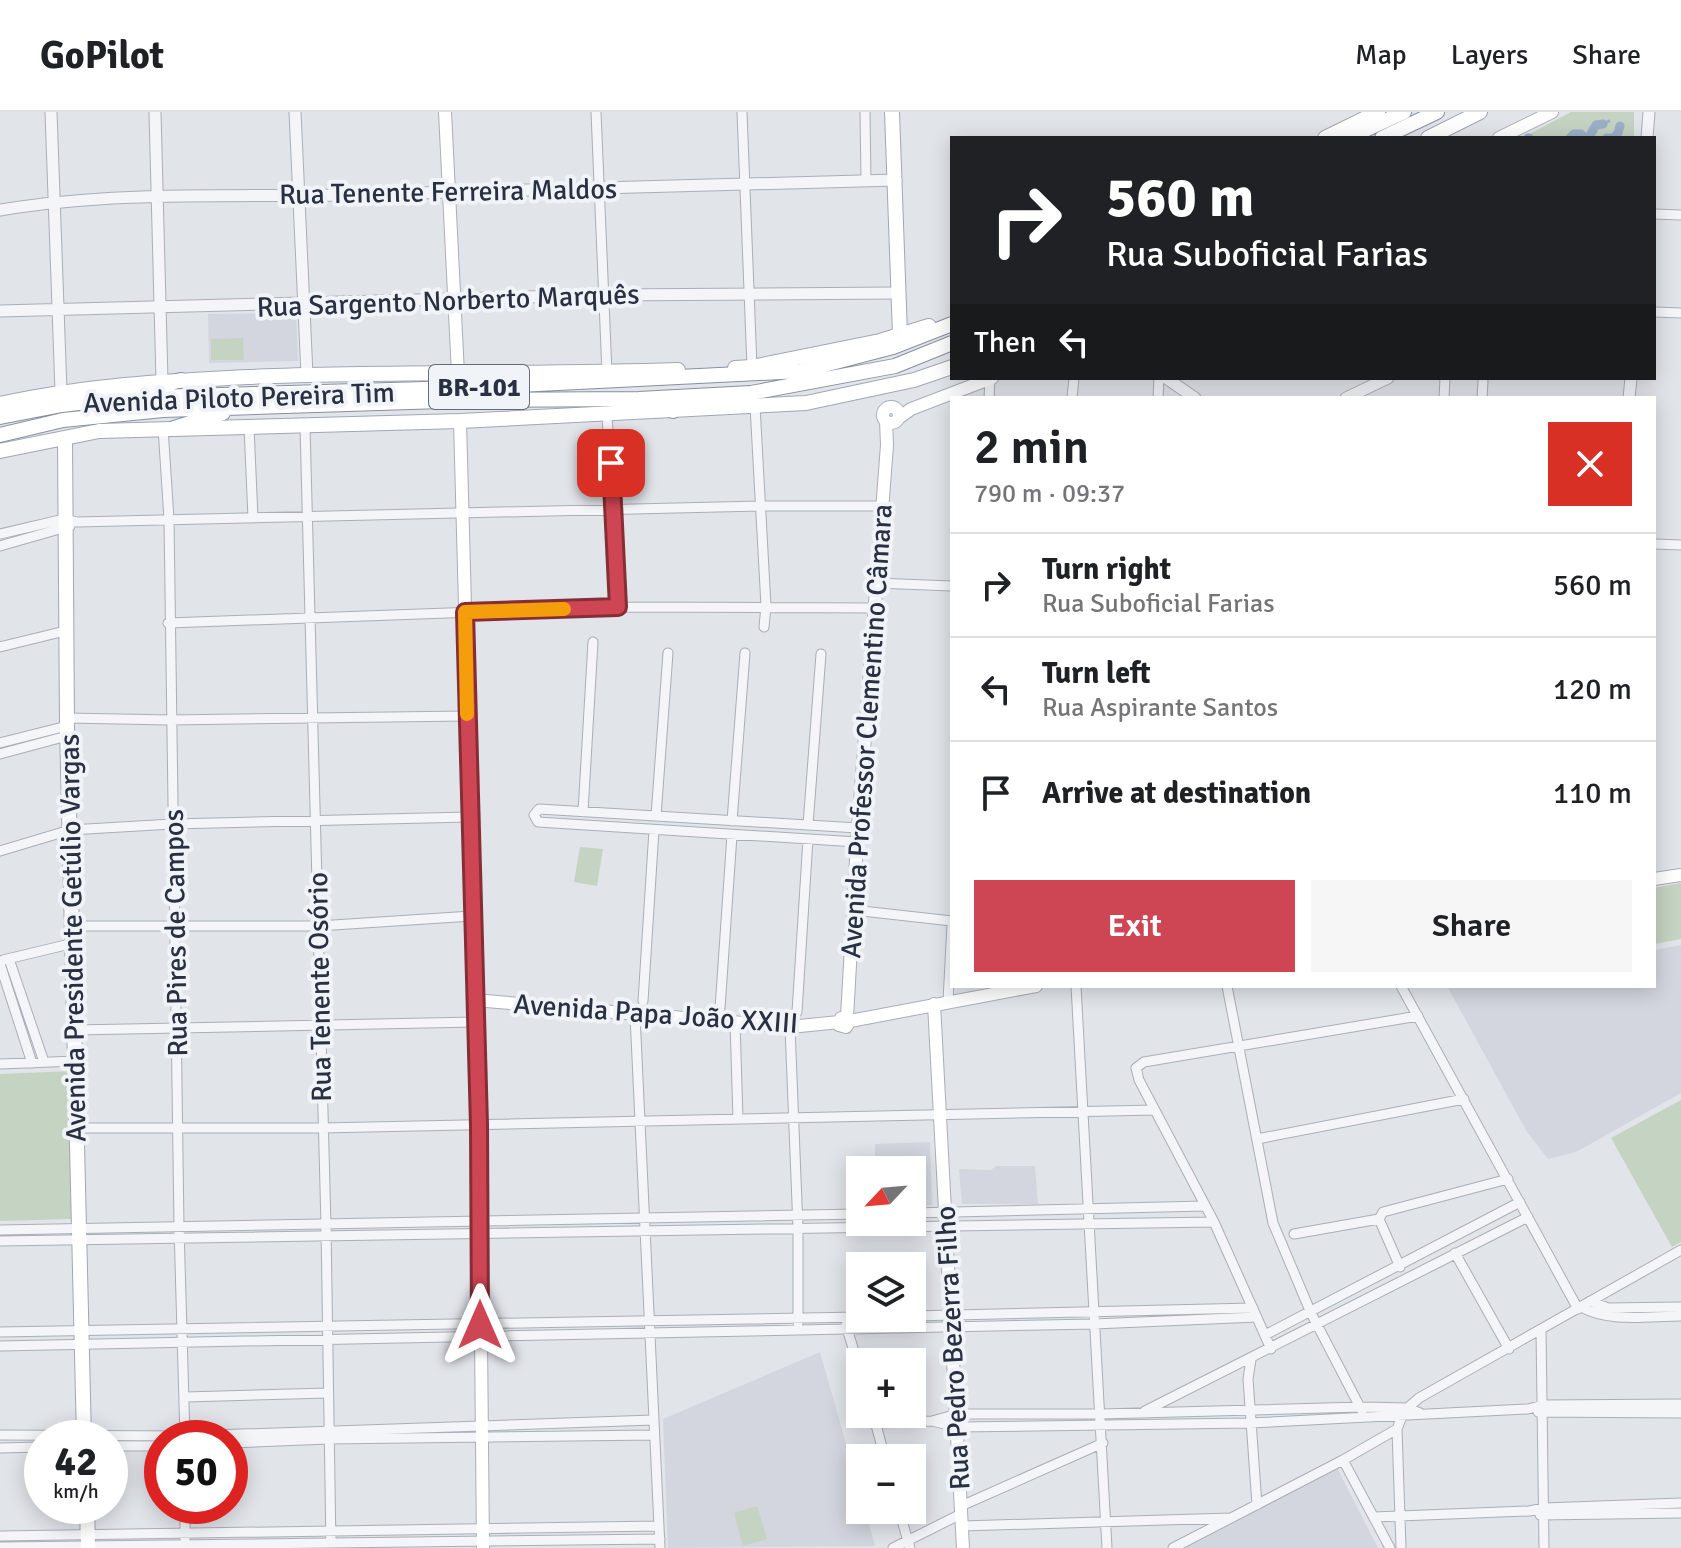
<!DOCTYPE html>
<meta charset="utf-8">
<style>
body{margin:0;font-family:Signika,sans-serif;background:#f6f6f6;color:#202124;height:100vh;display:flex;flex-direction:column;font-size:30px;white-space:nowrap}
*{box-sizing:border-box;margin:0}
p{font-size:26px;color:#757577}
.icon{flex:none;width:44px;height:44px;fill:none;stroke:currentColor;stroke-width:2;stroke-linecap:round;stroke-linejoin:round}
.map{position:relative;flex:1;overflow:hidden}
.panel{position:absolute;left:950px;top:284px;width:706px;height:592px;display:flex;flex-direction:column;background:#fff;border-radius:0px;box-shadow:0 4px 20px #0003}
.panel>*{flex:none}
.hud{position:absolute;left:950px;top:24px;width:706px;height:244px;border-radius:0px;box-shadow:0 4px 20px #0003;background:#202124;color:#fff;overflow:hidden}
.needle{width:52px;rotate:244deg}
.controls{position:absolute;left:846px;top:1044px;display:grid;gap:16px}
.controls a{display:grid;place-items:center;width:80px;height:80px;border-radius:0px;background:#fff;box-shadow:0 4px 20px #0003;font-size:40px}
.speed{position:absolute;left:24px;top:1308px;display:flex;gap:16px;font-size:40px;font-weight:700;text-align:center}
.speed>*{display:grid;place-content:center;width:104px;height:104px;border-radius:50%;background:#fff;box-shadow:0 4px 20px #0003;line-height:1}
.speed small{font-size:20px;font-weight:400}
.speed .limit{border:12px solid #d22;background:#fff;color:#111}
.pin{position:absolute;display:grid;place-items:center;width:68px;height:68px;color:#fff;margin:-34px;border-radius:16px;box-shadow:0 4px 12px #0006}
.me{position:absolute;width:88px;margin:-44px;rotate:0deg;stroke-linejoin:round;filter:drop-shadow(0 0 6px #0008)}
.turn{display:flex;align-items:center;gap:28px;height:168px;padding:0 24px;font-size:36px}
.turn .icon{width:104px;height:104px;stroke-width:2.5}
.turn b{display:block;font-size:56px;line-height:68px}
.then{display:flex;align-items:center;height:76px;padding:0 24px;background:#0003;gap:16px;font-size:30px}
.round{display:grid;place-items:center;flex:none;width:84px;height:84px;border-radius:0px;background:#f6f6f6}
.headline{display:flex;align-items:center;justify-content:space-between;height:136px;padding:0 24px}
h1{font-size:48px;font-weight:600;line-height:60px}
.primary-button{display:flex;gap:16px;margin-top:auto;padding:16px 24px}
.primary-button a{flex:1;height:92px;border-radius:0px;background:#ce4653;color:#fff;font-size:32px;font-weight:600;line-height:92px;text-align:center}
.primary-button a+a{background:#f6f6f6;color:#202124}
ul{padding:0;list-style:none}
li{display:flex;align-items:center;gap:24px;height:104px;padding:0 24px;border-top:2px solid #e0e0e0}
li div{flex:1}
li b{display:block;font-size:30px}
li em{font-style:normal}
header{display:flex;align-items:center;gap:48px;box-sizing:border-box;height:112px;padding:0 40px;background:#fff;border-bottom:2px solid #e0e0e0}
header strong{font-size:38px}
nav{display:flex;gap:44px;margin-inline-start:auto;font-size:28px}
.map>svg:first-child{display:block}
</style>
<header>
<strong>GoPilot</strong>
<nav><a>Map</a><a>Layers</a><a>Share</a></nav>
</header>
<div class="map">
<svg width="1681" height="1436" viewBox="0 0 1681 1436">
<rect width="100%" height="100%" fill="#e1e4e9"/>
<path fill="#d3d6de" d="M296 201 298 249 209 251 208 202Z
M1681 833V981L1576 1040 1548 1047 1527 1020 1447 874H1654V838Z
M930 1030 932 1093 912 1094V1058H860V1095H858L856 1050 875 1049V1032Z
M996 1054H1035L1038 1092H962L959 1057 991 1058Z
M820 1240 860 1381V1398H865L875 1434 668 1436 663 1307Z
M1337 1356 1378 1436H1184Z"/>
<path fill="#c5d3c2" d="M1571 0H1634V26H1522Z
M243 226 244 248H211V227Z
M580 735 603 737 597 774 574 770Z
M1681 771V827L1654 832V776Z
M72 959 71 1107 0 1109V962Z
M1681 988V1130L1672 1135 1611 1026Z
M757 1394 767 1427 743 1434 734 1401Z"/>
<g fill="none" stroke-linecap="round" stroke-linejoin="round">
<path stroke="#9cafc9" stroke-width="3" d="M1603 12 1609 9"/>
<path stroke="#9cafc9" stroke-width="9" d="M1528 26H1529
M1570 26 1574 22H1581L1583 25
M1581 26 1589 25 1596 13 1603 12
M1607 26H1614L1618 21 1620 14"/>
<g stroke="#aaaeb7" stroke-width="11">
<path id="minor" d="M596 0 607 261
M742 0 752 255
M865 0 866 69
M1654 102 1681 103
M1654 200 1681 201
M989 286 990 267
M1072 286 1074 266
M1158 286 1159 266
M1444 286 1445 266
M1482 286 1483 269
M755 294 766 494 764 515
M607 303 618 495
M305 314 326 1114 331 1436
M249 315 253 406
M163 316 169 407 179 1115 185 1326
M0 422 64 407 77 410 760 394H882
M1654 432 1681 433
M0 434 70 414
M875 471 952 474
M168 511 618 495 874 496
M0 535 65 519
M67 606 170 608 467 604
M0 631 67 614
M0 642 67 624
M583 700 593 530
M656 704 668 541
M732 709 745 541
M808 713 821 542
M857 730 538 710 534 703 539 697 858 716
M0 739 70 718 172 712 469 705
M853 798 952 809
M73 814H318L472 804
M9 847 44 950
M3 848 74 831
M0 852 32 951
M1076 874 1107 1436
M1227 874 1273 1111 1311 1201 1362 1299
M1401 874 1578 1197
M643 889 654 718
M948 889 952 813
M720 896 732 723
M797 900 808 727
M635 903 660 1436
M735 910 738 1007
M790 915 798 1117V1211
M75 918 475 910
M0 952 76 949
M77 1016H322L1155 998
M1257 1027 1464 987
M912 1101 1205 1094
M0 1118 860 1102
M1294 1122 1379 1107
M0 1129 1214 1110
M1455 1141 1509 1237
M1400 1155 1379 1107 1383 1100 1508 1067
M1590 1189 1608 1196 1681 1195
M1581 1195C1610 1211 1649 1204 1681 1204
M912 1204 1253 1196
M846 1213 860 1259
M1541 1218 1544 1436
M0 1220 860 1205
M1265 1223 1520 1090
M0 1234 1094 1212 1257 1205
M1271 1237 1214 1110 1139 968 1136 956 1144 950 1418 904
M1251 1248 1248 1267 1257 1393
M185 1285 328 1281
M1145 1299 1528 1105
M1538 1300 1681 1301
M873 1302 885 1346
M932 1309 957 1315 1250 1311 1528 1297 1543 1293 1681 1292
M876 1311 932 1309 957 1302H1100L1362 1295 1407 1296 1420 1301
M0 1323 185 1324 653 1308
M230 1331 328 1327 654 1323
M110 1334H162
M0 1336 42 1335
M1343 1348 1390 1436
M961 1394 1103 1331
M899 1398 910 1436
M1540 1403 1681 1401
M1374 1405 1529 1399 1544 1396 1681 1391
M962 1414 1231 1406
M0 1424 659 1414
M185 1427V1394
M0 1435 660 1427
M893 1436 961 1402
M1173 1436 1343 1348 1397 1317
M1401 1436 1397 1317 1404 1299 1419 1286 1681 1138"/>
</g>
<g stroke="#aaaeb7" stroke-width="13">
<path id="tertiary" d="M51 0 61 279
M155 0 162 269
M295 0 307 263
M1647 26 1649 0
M0 98C114 79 230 85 345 83 528 79 712 74 896 68
M0 199 606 183 897 181
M1166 266 1195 286
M1346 286 1388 266
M1629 286 1631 266"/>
</g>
<g stroke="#aaaeb7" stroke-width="14">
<path id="secondary" d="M445 0 458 262
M1499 26 1552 0
M883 303a8 8 0 1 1 16 0a8 8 0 1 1-16 0Z
M900 305 911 297 992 266
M460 309 479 1013 483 1436
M1654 767 1681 763
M474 888 790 915 839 910
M934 892 963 1436
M847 905 857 730 887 333 886 309
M841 906 839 913 846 915 850 909 1036 874"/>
</g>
<g stroke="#a0a7b5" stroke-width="16">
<path id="primary" d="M892 0 900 223
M1325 26 1378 0
M1428 26 1480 0
M735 256 752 255 880 229 929 214
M0 292C82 274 163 269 247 265 391 259 534 263 678 258
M65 326 67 614 84 1326
M0 339 99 319 460 309 806 291 914 268 952 255
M87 1394 88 1436"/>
</g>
<g stroke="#8890a0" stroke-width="16">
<path id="trunk" d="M1348 26 1404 0
M1382 26 1437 0
M143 279 181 268
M647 290 673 299
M0 305 62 293 119 286 458 276 801 259 893 235 952 212
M174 316 223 301
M0 323 63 308 163 298 473 288 639 287 751 281 895 254 952 231"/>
</g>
<use href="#minor" stroke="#f3f5f8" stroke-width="9"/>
<use href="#tertiary" stroke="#f3f5f8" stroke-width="11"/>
<use href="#secondary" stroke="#fff" stroke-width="12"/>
<use href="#primary" stroke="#fff" stroke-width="14"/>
<use href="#trunk" stroke="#fff" stroke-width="14"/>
</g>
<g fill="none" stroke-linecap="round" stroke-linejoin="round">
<g stroke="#862e36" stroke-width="20">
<path id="route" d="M480 1213 479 1013 465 500 618 495 611 351"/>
</g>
<use href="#route" stroke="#ce4653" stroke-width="14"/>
<path stroke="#f59e0b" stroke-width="14" d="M467 602 465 500 564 497"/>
</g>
<g text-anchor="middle" stroke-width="8" stroke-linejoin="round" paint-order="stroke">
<rect fill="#f0f3f7" stroke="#656a78" stroke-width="2" x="429" y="253" width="100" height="44" rx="6"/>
<g font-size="26" font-weight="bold" fill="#293041">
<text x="479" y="284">BR-101</text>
</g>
<g font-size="28" fill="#293041" stroke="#f0f3f7">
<text transform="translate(448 79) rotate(-1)" y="10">Rua Tenente Ferreira Maldos</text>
<text transform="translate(448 188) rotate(-2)" y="10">Rua Sargento Norberto Marquês</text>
<text transform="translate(239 285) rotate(-2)" y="10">Avenida Piloto Pereira Tim</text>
<text transform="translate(866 619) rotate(-86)" y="10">Avenida Professor Clementino Câmara</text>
<text transform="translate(175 821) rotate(-91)" y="10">Rua Pires de Campos</text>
<text transform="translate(72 826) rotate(-91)" y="10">Avenida Presidente Getúlio Vargas</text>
<text transform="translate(319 875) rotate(-91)" y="10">Rua Tenente Osório</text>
<text transform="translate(656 901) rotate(4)" y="10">Avenida Papa João XXIII</text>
<text transform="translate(952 1236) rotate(-93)" y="10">Rua Pedro Bezerra Filho</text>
</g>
</g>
</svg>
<div class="controls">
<a><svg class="needle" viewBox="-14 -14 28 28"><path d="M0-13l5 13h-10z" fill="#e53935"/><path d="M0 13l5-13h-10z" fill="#757577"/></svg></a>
<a><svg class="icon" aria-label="layers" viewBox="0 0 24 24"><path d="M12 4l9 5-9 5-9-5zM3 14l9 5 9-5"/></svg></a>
<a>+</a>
<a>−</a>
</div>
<div class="speed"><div>42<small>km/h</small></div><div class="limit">50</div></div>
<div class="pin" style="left:611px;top:351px;background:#d93025"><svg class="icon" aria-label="arrive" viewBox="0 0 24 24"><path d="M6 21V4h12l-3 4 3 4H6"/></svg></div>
<svg class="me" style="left:480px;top:1213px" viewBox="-20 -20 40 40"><path d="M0-17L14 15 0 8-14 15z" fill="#ce4653" stroke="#fff" stroke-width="4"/></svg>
<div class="hud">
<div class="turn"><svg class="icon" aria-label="right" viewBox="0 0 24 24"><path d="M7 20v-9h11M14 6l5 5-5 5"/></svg><div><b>560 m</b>Rua Suboficial Farias</div></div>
<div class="then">Then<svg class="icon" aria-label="left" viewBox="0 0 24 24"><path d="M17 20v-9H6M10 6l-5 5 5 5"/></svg></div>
</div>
<section class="panel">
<div class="headline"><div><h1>2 min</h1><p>790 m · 09:37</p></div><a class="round" style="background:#d93025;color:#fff"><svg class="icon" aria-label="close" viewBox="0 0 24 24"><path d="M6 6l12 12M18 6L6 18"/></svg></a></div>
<ul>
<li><svg class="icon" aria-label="right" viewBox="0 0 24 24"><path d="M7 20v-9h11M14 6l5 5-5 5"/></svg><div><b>Turn right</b><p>Rua Suboficial Farias</p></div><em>560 m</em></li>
<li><svg class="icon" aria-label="left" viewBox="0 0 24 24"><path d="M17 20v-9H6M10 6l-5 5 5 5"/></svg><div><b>Turn left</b><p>Rua Aspirante Santos</p></div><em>120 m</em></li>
<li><svg class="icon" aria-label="arrive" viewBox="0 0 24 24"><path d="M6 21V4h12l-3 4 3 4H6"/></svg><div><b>Arrive at destination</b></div><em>110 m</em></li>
</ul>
<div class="primary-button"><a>Exit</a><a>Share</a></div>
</section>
</div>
